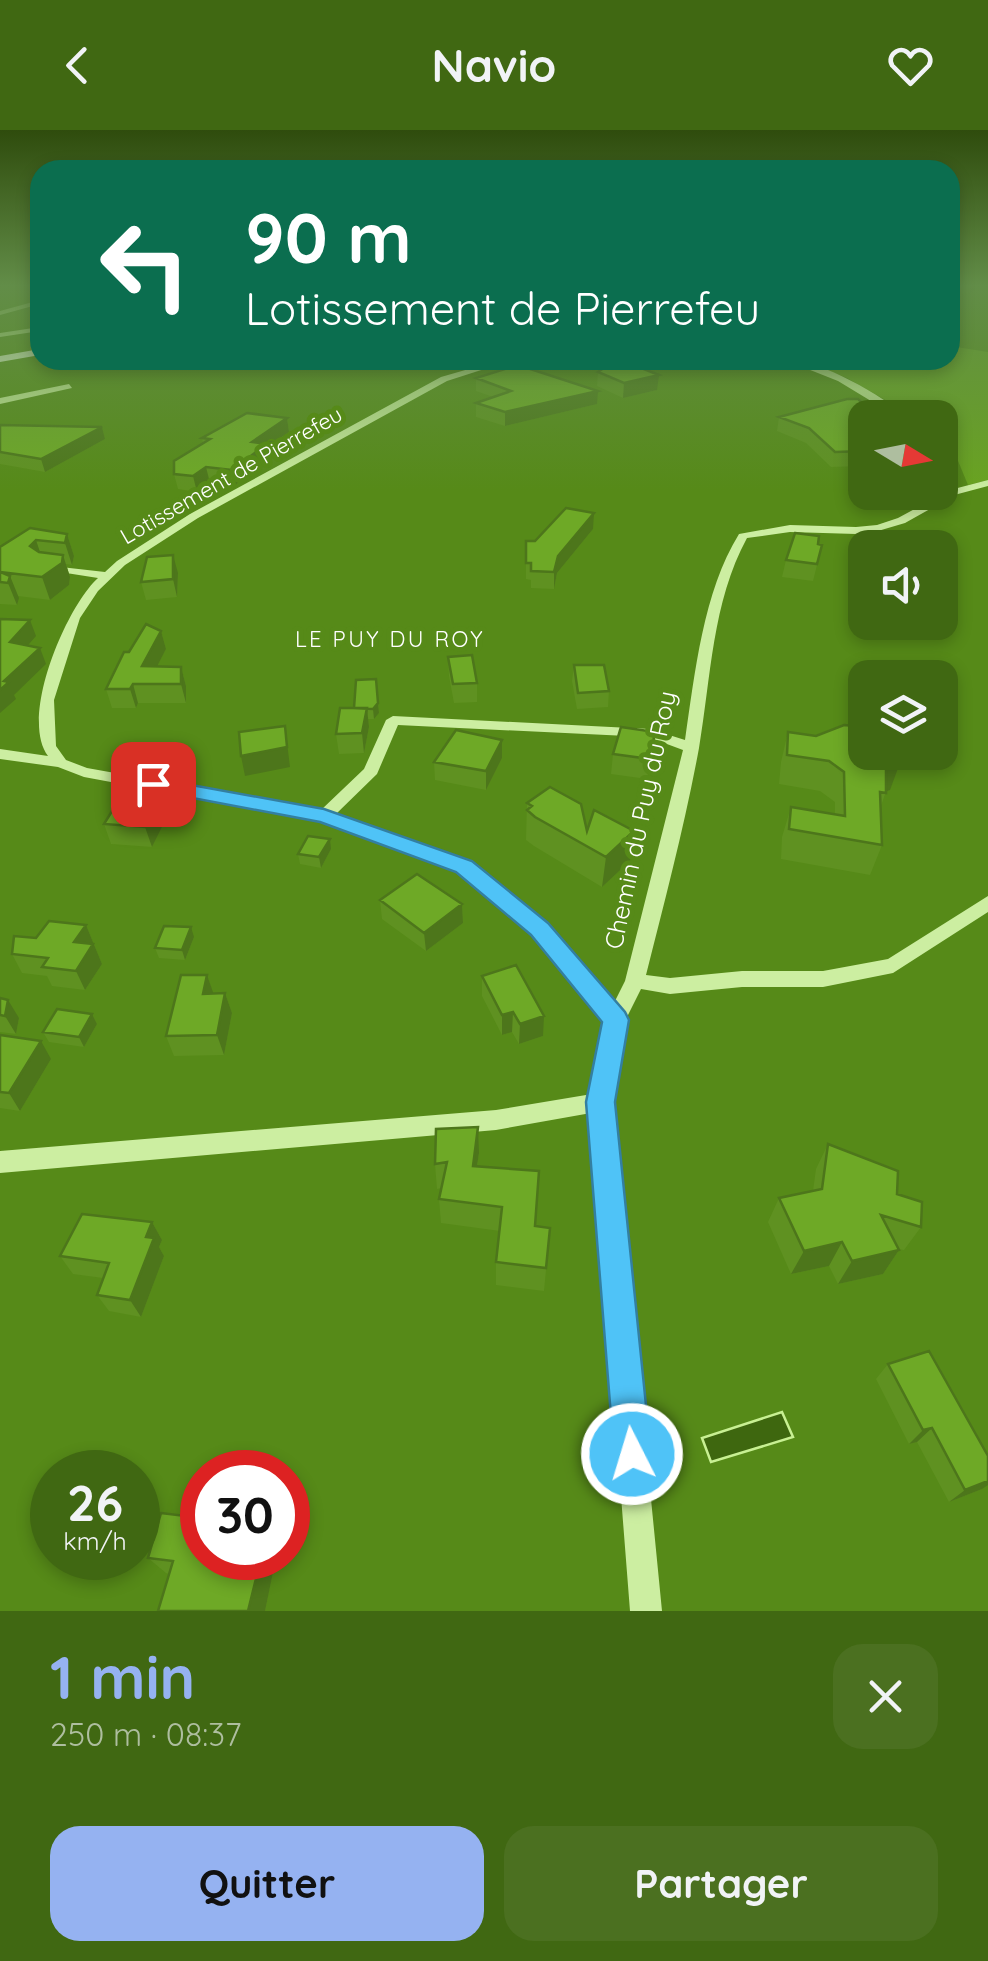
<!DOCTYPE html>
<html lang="fr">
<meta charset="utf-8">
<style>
body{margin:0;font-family:Quicksand,sans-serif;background:#4b7020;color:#f1f3f6;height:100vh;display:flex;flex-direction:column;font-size:38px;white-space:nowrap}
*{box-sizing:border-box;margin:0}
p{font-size:32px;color:#aebe9f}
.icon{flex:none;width:55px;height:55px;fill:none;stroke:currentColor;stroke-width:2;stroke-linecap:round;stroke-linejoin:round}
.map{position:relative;height:1481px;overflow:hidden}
.panel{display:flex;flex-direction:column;background:#406812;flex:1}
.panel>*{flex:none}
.hud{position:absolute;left:30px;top:30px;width:930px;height:210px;border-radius:30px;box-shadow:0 5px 15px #0003;background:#0b6e4f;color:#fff;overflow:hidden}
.needle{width:65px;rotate:100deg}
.tools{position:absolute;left:848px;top:270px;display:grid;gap:20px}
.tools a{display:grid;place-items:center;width:110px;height:110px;border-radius:20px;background:#406812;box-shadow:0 5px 15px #0003;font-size:50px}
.speed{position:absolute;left:30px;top:1320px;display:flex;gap:20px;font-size:50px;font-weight:700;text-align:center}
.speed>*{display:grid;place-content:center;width:130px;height:130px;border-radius:50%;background:#406812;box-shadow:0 5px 15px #0003;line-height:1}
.speed small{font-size:25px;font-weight:400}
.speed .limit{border:15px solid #d22;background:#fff;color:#111}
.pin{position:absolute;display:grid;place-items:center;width:85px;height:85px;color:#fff;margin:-42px;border-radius:20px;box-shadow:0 5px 15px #0006}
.me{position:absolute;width:110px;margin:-55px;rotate:355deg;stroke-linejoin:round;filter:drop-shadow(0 0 8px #0008)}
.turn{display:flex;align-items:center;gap:35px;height:210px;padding:0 50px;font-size:45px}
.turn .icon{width:130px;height:130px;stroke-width:2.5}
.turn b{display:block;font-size:70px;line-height:85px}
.round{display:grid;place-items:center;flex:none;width:105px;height:105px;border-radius:30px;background:#4b7020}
.headline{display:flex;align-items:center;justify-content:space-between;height:170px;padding:0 50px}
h1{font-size:60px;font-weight:800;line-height:75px;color:#95b2f1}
.primary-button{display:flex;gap:20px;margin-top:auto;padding:20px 50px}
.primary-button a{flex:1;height:115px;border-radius:30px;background:#95b2f1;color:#111;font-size:40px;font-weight:800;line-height:115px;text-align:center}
.primary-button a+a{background:#4b7020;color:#f1f3f6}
header{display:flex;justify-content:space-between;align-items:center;height:130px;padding:0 50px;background:#406812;font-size:45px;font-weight:800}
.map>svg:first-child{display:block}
</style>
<header><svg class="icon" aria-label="back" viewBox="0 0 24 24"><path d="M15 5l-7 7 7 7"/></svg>Navio<svg class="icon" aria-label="heart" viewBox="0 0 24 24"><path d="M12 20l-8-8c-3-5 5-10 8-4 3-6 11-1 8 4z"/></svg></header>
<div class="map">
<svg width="988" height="1481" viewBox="0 0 988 1481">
<rect width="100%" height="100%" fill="#568a18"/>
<path fill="#69a320" d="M950 216 988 222V350L968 355 956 326 940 308V288L915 287 847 248 819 237 847 230H950Z"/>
<path fill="#3e670f" stroke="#c8f093" stroke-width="2.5" d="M782 1282 793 1307 711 1332 702 1308Z"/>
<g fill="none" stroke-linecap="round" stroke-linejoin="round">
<path fill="#cceea1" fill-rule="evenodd" d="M40 170V174L0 185V181Z
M40 197V201L0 207V203Z
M500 230H512L447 251 198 388 125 435 98 461 80 488 54 570 56 616 66 630 87 638 321 680 364 639 386 590 393 586 650 599 685 610C695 543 703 462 739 404L790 395 856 397 877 395 898 388 922 375 940 362 946 348 940 334V320L945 323 956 348 950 360 988 350V356L943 368 930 379 905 393 878 401 856 404 790 402 747 408C712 472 711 548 699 618 685 694 665 770 646 845L670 848 742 841H823L888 829 988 766V782L893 843 823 857H742L670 864 641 859 626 889 612 972 662 1481H630L591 983 496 1000 0 1043V1021L496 980 592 964 605 891 533 804 458 740 321 691 84 647 58 637 0 629V619L48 626C19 588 66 477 98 448L47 440 41 437 43 435 105 442 117 431 190 384 441 247ZM398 595 648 607 683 620 625 851 614 873 547 794 470 732 336 684 377 644Z
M785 230C824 230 879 265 910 288H899L838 251Z
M69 254 72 258 0 274V268Z"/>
<path fill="#f3ffe8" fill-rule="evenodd" d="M40 219V225L0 232V226Z"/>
</g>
<path fill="#5f9121" d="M950 154H980L969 164 950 161Z
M197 230H230L226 236H206Z
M436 230H484L456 236Z
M598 242 657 260 623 268 597 256Z
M476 248 597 274 505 296 476 287V273L493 267 476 261Z
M779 287 865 288V329L863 336 831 337 806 313 777 301Z
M287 288 289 302 267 317 269 329 235 355 210 353 197 362 178 359 174 344 203 313 202 308Z
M0 295 102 297 105 309 45 342 0 334Z
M593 399 557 443 554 459 531 458V450L526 449V411H535Z
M67 404 74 426 72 435 66 434 70 447 69 455 50 470 18 466 17 475 0 474V417Z
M822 415 813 451 782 447 786 430Z
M178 443 177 467 146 470 141 452Z
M161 501 166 519 157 536 181 537 186 556V573H138L136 578H112L106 559 129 522Z
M448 527 477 553V572L454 573 449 546Z
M574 535 609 561 608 577 577 579 572 551Z
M376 549 379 583 374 589H368L369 597 364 623 339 624 336 604Z
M788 602 890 660 886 661 880 679 882 715 870 745 781 729 782 707 791 677 835 684V672L820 661 779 654 781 632Z
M502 610V628L486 660 435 650 434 632Z
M652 622 647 649 611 644 613 624Z
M527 673 587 701 630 731 602 757 534 716 526 710Z
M166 689 152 717 111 714 104 694Z
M331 719 321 738 300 734 298 724Z
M380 770 462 774 463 793 426 821 382 789Z
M86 795 102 834 85 860 52 856 47 846 22 843 12 824 36 808Z
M194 807 185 830 159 828 155 818Z
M207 845 213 864 225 863 232 883 224 925 174 926 166 906Z
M482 846 543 906 519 914 512 902 502 905 482 866Z
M0 868 19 888 16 904 0 902Z
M92 884 97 894 84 917 49 912 43 902Z
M0 905 51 929 20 981 0 978Z
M828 1014 897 1064 921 1097 904 1120 898 1119 899 1120 883 1144 838 1154 829 1136 791 1144 768 1092 779 1068 813 1061 816 1039Z
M479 1023 477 1036 536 1096 550 1098 544 1161 496 1155V1132L500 1101 441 1093 439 1069 441 1058 437 1059 435 1034Z
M152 1092 162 1110 159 1117 164 1126 141 1187 109 1181 97 1165 103 1148 73 1144 60 1126Z
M888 1234 982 1359 949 1372 917 1312 909 1314 876 1249Z
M148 1428H276L265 1481H158L169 1444 166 1443Z"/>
<path fill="#4d761b" d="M973 154H980L969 164 971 156Z
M456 230H484L456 236Z
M659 245 657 260 623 268 624 253Z
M598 261 597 274 505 296V282Z
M287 288 289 302 267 317 269 329 235 355 232 340 252 312Z
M102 297 105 309 45 342 41 329Z
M206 337 210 353 197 362 193 346Z
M594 383 593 399 557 443 554 459V442L558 426Z
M67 404 74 426 72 435 65 413Z
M36 410 43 431 30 416Z
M63 425 70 447 69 455 50 470 42 447Z
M173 425 178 443 177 467 173 449Z
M10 446 19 468 17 475 8 453Z
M30 490 36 506 16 529 10 512Z
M161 501 166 519 148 554 142 536Z
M40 518 46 534 14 565 16 569 0 583V560L4 551Z
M181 537 186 556V573L181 554Z
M133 554 138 573 136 578 130 559Z
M378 573 379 583 374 589 373 579Z
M367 578 369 597 364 623 362 603Z
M285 596 290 637 245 646 241 626Z
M502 610V628L486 660V641Z
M901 630 890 660 883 663 886 636Z
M160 670 166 689 152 717 145 697Z
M634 701 630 731 602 757 606 727Z
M330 709 331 719 321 738 319 727Z
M462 774 463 793 426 821 424 803Z
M86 795 102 834 85 860 76 841 74 812Z
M191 797 194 807 185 830 182 820Z
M207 845 214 865 203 864Z
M225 863 232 883 224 925 217 905Z
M8 870 19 888 16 904 5 886Z
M513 882 512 902 502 905V885Z
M92 884 97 894 84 917 79 907Z
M544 886 543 906 519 914 520 894Z
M41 911 51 929 20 981 9 963Z
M478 997 479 1023 473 1061V1036Z
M152 1092 162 1110 159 1117 164 1126 141 1187 130 1170 146 1107Z
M842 1112 829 1136 791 1144 804 1121Z
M899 1120 883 1144 838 1154 852 1131Z
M932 1298 917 1312 909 1314 923 1300Z
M988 1351V1355L982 1359 949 1372 965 1360Z
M261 1428H276L265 1481H248Z"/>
<path fill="#6ea926" stroke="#4d761b" stroke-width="2.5" d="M615 230H621L659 245 624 253 598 242Z
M518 235 598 261 505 282 476 273 511 261 476 248Z
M847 269H858L879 288H865V310H856L865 319V321L835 322 809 298 779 287Z
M247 283 287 288 252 312 267 314 232 340 206 337 193 346 174 344V331L210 309 202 308Z
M0 295 102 297 41 329 0 322Z
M566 378 594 383 558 426 554 442 531 441V433H526V411H535Z
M30 398 67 404 65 413 36 410 30 416 39 422 63 425 62 433 42 447 0 442 10 446 8 453 0 452V417Z
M795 403 819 406 818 414 822 415 817 434 786 430Z
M173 425V449L141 452 147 427Z
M0 489 30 490 10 512 40 518 4 551 9 552 0 560Z
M146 494 161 501 142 536 181 537V554H133L130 559H106L124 522H129Z
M472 525 477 553 453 554 448 527Z
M574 535H604L609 561 578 563Z
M376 549 378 573 373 579 354 578 356 550Z
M340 578H367L362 603 336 604Z
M844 595 865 597V622H903L901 630 886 636V663L880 662 882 715 789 699 791 677 845 686 844 642 829 631 787 625 788 602 816 606Z
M285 596 287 617 241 626 239 602Z
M621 597 655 602 650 629 613 624Z
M456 600 502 610 486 641 434 632Z
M550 657 581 674 587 701 594 680 634 701 606 727 535 687 527 680 532 676 527 673Z
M120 668 160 670 145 697 104 694Z
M308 706 330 709 319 727 298 724Z
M417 744 462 774 424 803 380 770Z
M49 791 86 795 74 812 93 814 76 841 42 837 48 828 12 824 14 806 36 808Z
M164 796 191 797 182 820 155 818Z
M516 835 544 886 520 894 513 882 502 885 482 846Z
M181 845H207L203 864 225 863 217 905 166 906Z
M0 868 8 870 5 886 0 885Z
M57 879 92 884 79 907 43 902Z
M0 905 41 911 9 963 0 962Z
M478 997 473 1036 539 1041 535 1096 550 1098 546 1138 496 1132 502 1077 439 1069 447 1032 435 1034 436 999Z
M828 1014 898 1041 897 1064 922 1072 921 1097 881 1085 899 1120 852 1131 842 1112 804 1121 779 1068 822 1059Z
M82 1084 152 1092 146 1107 154 1108 130 1170 97 1165 109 1133 60 1126Z
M929 1221 988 1326V1351L965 1360 932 1298 923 1300 888 1234Z
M161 1383 202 1388V1428H261L248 1481H158L173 1431 148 1428Z"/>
<linearGradient id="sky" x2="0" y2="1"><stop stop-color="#2f4c0d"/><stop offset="0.43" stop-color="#628d48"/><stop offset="1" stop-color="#628d48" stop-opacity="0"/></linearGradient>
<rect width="988" height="361" fill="url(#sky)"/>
<path fill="#4fc3f7" stroke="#337fa1" stroke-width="2.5" d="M153 648 324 679 472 731 548 793 625 882 629 890 615 972 651 1324 645 1337 632 1343 619 1337 614 1324 586 972 602 892 531 805 456 742 320 692 145 659 142 654Z"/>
<g text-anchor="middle" stroke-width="10" stroke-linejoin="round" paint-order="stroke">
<g font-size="22" fill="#fff" stroke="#568a18">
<text transform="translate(231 345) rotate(-30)" y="8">Lotissement de Pierrefeu</text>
</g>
<g font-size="22" letter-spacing="2.5" fill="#fff" stroke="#568a18">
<text x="390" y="517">LE PUY DU ROY</text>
</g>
<g font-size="25" fill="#fff" stroke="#568a18">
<text transform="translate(640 690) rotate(-78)" y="9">Chemin du Puy du Roy</text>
</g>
</g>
</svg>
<div class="tools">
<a><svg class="needle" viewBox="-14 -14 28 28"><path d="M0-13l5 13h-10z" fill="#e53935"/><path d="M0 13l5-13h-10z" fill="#aebe9f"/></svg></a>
<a><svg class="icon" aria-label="sound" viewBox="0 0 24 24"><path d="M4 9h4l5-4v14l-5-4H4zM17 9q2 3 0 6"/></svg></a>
<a><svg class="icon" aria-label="layers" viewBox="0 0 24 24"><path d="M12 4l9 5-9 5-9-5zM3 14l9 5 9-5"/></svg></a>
</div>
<div class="speed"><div>26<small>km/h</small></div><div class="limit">30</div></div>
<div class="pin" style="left:153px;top:654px;background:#d93025"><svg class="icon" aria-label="arrive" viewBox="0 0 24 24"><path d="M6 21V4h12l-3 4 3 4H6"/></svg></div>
<svg class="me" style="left:632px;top:1324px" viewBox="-20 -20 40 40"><circle r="17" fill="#4fc3f7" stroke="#fff" stroke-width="3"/><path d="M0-11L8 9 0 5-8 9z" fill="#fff"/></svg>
<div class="hud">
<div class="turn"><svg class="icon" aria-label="left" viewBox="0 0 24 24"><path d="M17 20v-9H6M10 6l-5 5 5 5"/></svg><div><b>90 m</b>Lotissement de Pierrefeu</div></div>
</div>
</div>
<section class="panel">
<div class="headline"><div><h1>1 min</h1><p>250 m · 08:37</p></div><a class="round"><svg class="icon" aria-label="close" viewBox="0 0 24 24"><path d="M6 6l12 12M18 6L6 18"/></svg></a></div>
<div class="primary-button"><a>Quitter</a><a>Partager</a></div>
</section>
